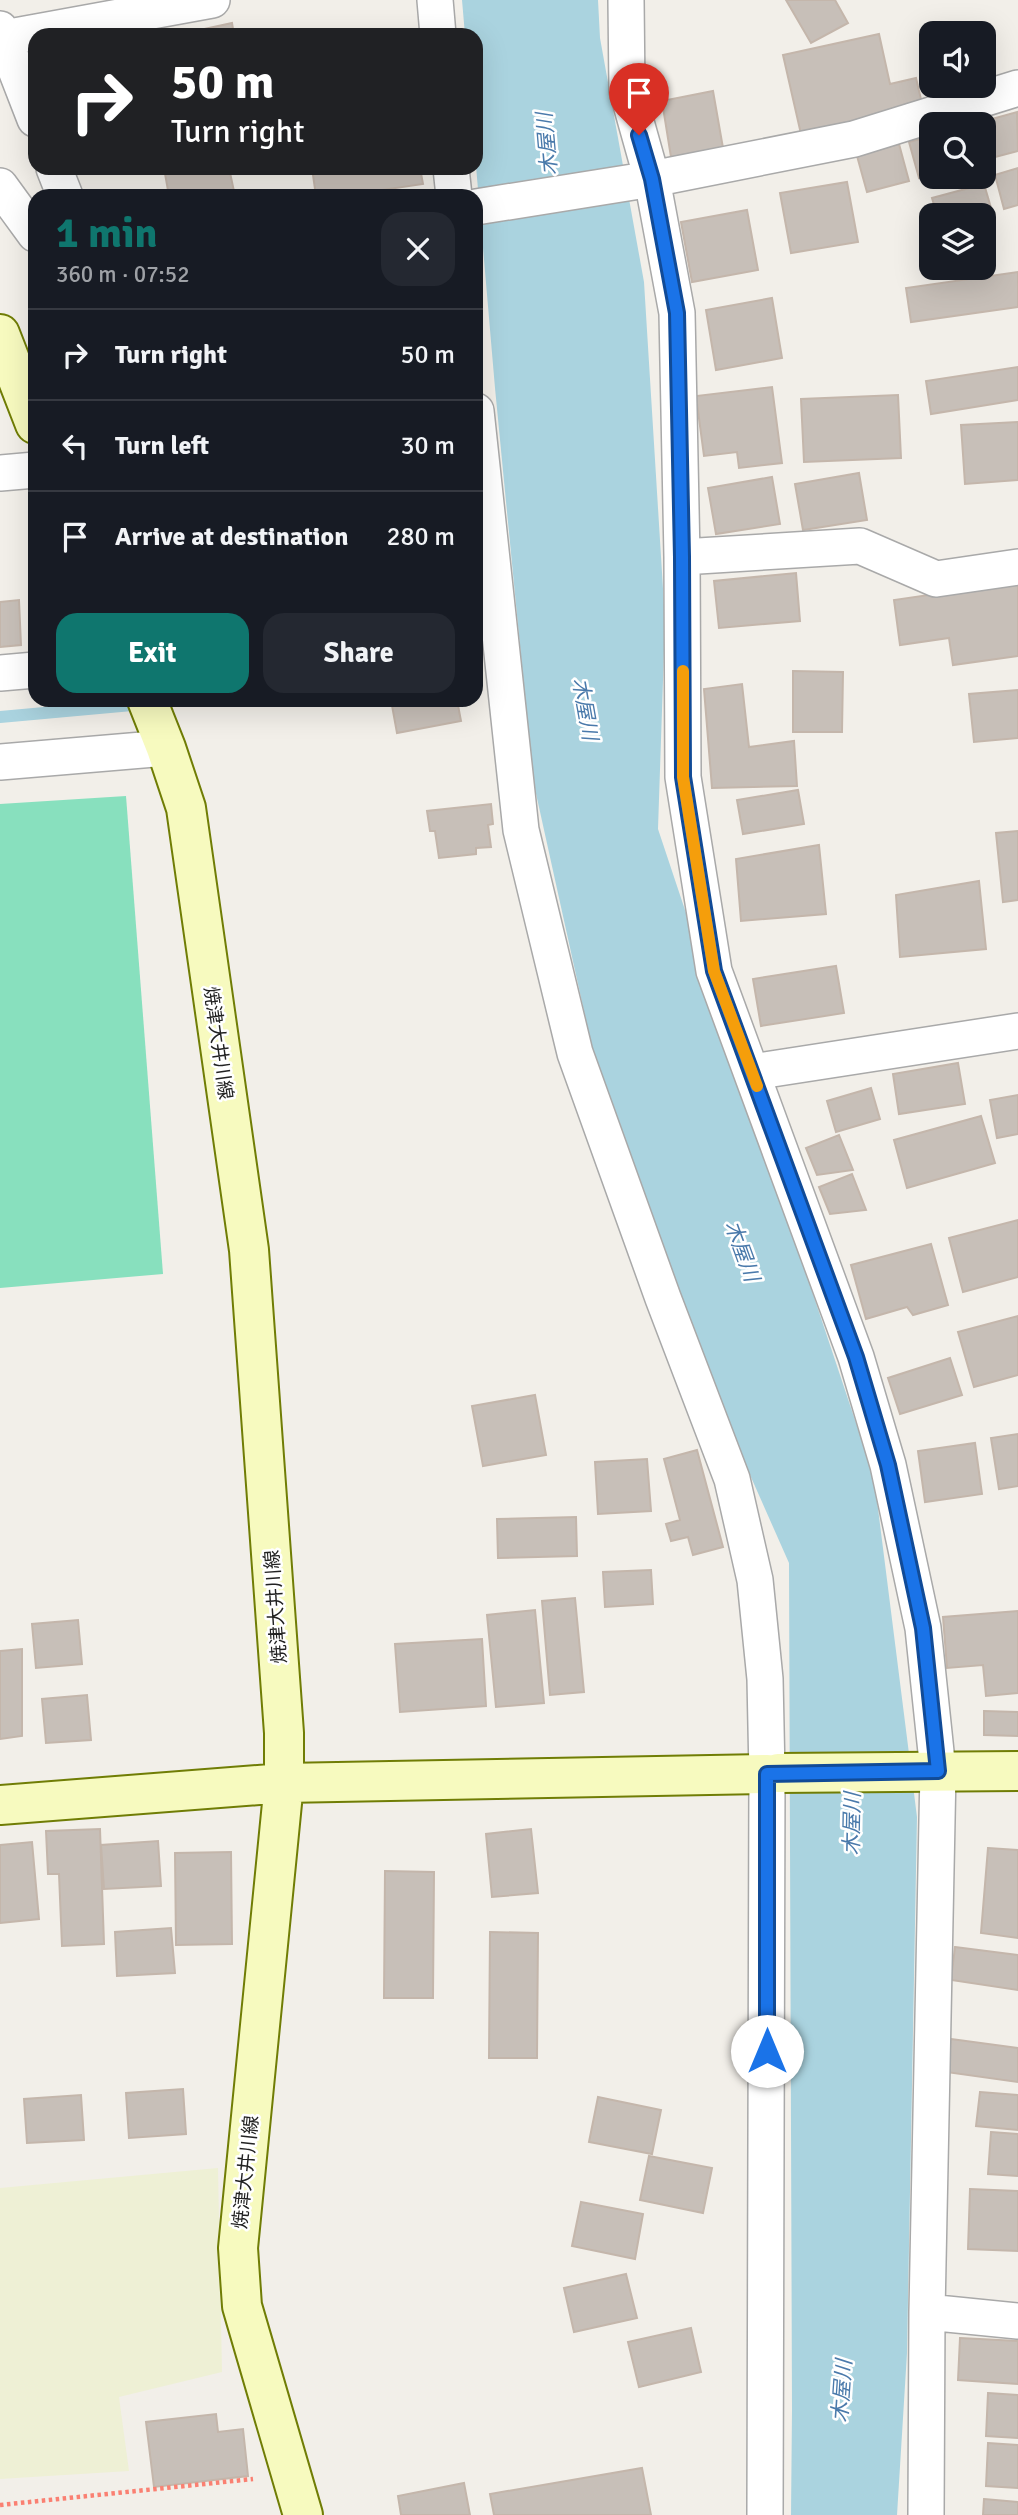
<!DOCTYPE html>
<meta charset="utf-8">
<style>
body{margin:0;font-family:Signika,"Noto Sans JP",sans-serif;background:#242831;color:#f1f3f6;height:100vh;display:flex;flex-direction:column;font-size:26px;white-space:nowrap}
*{box-sizing:border-box;margin:0}
p{font-size:23px;color:#9ea1a6}
.icon{flex:none;width:38px;height:38px;fill:none;stroke:currentColor;stroke-width:2;stroke-linecap:round;stroke-linejoin:round}
.map{position:relative;flex:1;overflow:hidden}
.sheet{position:absolute;left:28px;top:189px;width:455px;height:518px;display:flex;flex-direction:column;background:#171b24;border-radius:21px;box-shadow:0 7px 28px #0002}
.sheet>*{flex:none}
.banner{position:absolute;left:28px;top:28px;width:455px;height:147px;border-radius:21px;box-shadow:0 7px 28px #0002;background:#202124;color:#fff;overflow:hidden}
.controls{position:absolute;left:919px;top:21px;display:grid;gap:14px}
.controls a{display:grid;place-items:center;width:77px;height:77px;border-radius:14px;background:#171b24;box-shadow:0 7px 28px #0002;font-size:35px}
.pin{position:absolute;display:grid;place-items:center;width:60px;height:60px;color:#fff;margin:-72px -30px;border-radius:50% 50% 50% 0;rotate:-45deg;box-shadow:0 0 7px #0007}
.pin .icon{rotate:45deg}
.me{position:absolute;width:77px;margin:-38px;rotate:0deg;stroke-linejoin:round;filter:drop-shadow(0 0 5px #0008)}
.turn{display:flex;align-items:center;gap:24px;height:147px;padding:0 28px;font-size:32px}
.turn .icon{width:91px;height:91px;stroke-width:2.5}
.turn b{display:block;font-size:49px;line-height:60px}
.round{display:grid;place-items:center;flex:none;width:74px;height:74px;border-radius:21px;background:#242831}
.overview{display:flex;align-items:center;justify-content:space-between;height:119px;padding:0 28px}
h1{font-size:42px;font-weight:700;line-height:52px;color:#0f766e}
.action{display:flex;gap:14px;margin-top:auto;padding:14px 28px}
.action a{flex:1;height:80px;border-radius:21px;background:#0f766e;color:#fff;font-size:28px;font-weight:700;line-height:80px;text-align:center}
.action a+a{background:#242831;color:#f1f3f6}
ul{padding:0;list-style:none}
li{display:flex;align-items:center;gap:21px;height:91px;padding:0 28px;border-top:2px solid #363941}
li div{flex:1}
li b{display:block;font-size:26px}
li em{font-style:normal}
.map>svg:first-child{display:block}
</style>
<div class="map">
<svg width="1018" height="2515" viewBox="0 0 1018 2515">
<rect width="100%" height="100%" fill="#f2efe9"/>
<path fill="#eef0d5" d="M218 2168 222 2372 119 2397 129 2471 0 2479V2188Z"/>
<path fill="#88e0be" d="M126 796 163 1274 0 1288V804Z"/>
<path fill="#aad3df" d="M462 0H598L600 38 644 282 665 621 658 829 874 1477 917 1817 907 2353 897 2515H791L792 2410 789 1563 623 1188 533 780 495 388 476 166V35H465Z"/>
<g fill="none" stroke-linecap="round" stroke-linejoin="round">
<path stroke="#aad3df" stroke-width="12" d="M0 717 143 704"/>
</g>
<path fill="#c7bfb8" stroke="#c4b6ab" stroke-width="2" d="M786 0H835L848 23 811 43Z
M232 23 234 35H187L186 33Z
M879 34 890 84 916 78 923 108 801 134 783 55Z
M713 91 723 148 671 157 662 101Z
M1017 112 1018 151 984 160V124H974Z
M931 136V175L919 178 909 142Z
M899 144 909 181 867 192 857 156Z
M164 168H229L235 196H169Z
M312 168H420L423 184 342 196H316Z
M1018 168V205L1004 209 995 175Z
M847 182 858 242 791 253 780 193Z
M984 184 994 218 984 221V215H937L932 198Z
M747 210 758 270 692 282 681 222Z
M1018 272V307L911 322 906 288Z
M772 298 782 358 716 370 706 310Z
M1018 367V400L931 414 926 381Z
M772 387 782 463 739 468 737 452 704 456 696 396Z
M898 395 901 458 804 462 801 399Z
M1018 422V480L965 484 961 425Z
M859 473 867 520 803 530 795 484Z
M772 477 780 524 716 534 708 488Z
M796 573 800 621 719 628 714 581Z
M1018 582V656L953 665 949 638 900 645 894 600Z
M19 600 21 645 0 647V602Z
M793 671 843 672 842 732H793Z
M742 684 749 747 794 741 797 786 712 788 704 689Z
M1018 690V738L974 742 969 694Z
M391 700H457L461 721 397 733Z
M798 790 804 824 743 834 737 800Z
M491 804 493 824 488 825 491 847 476 848V854L439 858 435 831H430L427 811Z
M1018 831V900L1003 902 996 833Z
M819 845 826 914 741 921 736 859Z
M979 881 986 949 900 957 896 895Z
M836 966 844 1013 761 1026 753 979Z
M958 1063 965 1104 899 1114 893 1074Z
M871 1088 880 1119 836 1132 827 1101Z
M1018 1095V1134L997 1138 990 1100Z
M981 1116 995 1163 907 1188 894 1140Z
M839 1135 853 1170 817 1175 806 1148Z
M852 1174 866 1210 830 1214 819 1187Z
M1018 1220V1277L963 1292 949 1238Z
M931 1244 948 1305 913 1315 907 1307 866 1319 851 1265Z
M1018 1316V1375L974 1387 958 1332Z
M950 1358 962 1395 900 1414 888 1378Z
M535 1395 546 1455 483 1466 472 1406Z
M1018 1434V1486L999 1489 991 1438Z
M975 1443 982 1494 925 1502 918 1451Z
M697 1450 723 1547 693 1555 688 1537 671 1541 666 1524 680 1520 664 1459Z
M647 1459 651 1511 598 1514 595 1462Z
M576 1517 577 1556 498 1558 497 1519Z
M651 1570 653 1604 605 1607 603 1572Z
M575 1598 584 1692 550 1695 542 1601Z
M535 1610 544 1703 496 1707 487 1615Z
M1018 1611V1693L986 1696 983 1665 947 1668 943 1617Z
M78 1620 82 1664 36 1668 32 1624Z
M482 1639 486 1706 400 1712 395 1644Z
M22 1649V1736L0 1739V1651Z
M87 1695 91 1740 46 1743 42 1699Z
M984 1711 1018 1712V1736L984 1735Z
M100 1829 104 1944 62 1946 59 1874H48L46 1831Z
M531 1829 538 1893 492 1897 486 1834Z
M158 1841 161 1886 104 1889 101 1845Z
M32 1842 39 1919 0 1923V1845Z
M988 1848 1018 1850V1938L981 1933Z
M231 1852 232 1944 176 1945 175 1853Z
M385 1871 434 1872 433 1998H384Z
M171 1928 175 1973 117 1976 115 1932Z
M490 1932 538 1933 537 2058H489Z
M955 1947 1018 1955V1990L951 1980Z
M951 2039 1018 2048V2082L946 2072Z
M183 2089 186 2134 129 2138 126 2093Z
M980 2092 1018 2095V2130L976 2126Z
M81 2095 84 2140 27 2143 24 2099Z
M598 2097 661 2110 652 2154 589 2142Z
M991 2132 1018 2134V2176L988 2174Z
M649 2156 712 2168 703 2213 640 2200Z
M970 2189 1018 2191V2251L968 2249Z
M581 2202 643 2214 635 2259 572 2246Z
M626 2274 637 2318 574 2332 564 2288Z
M691 2328 701 2372 639 2387 628 2342Z
M960 2338 1018 2341V2384L958 2380Z
M988 2393 1018 2395V2438L986 2436Z
M216 2414 218 2432 243 2429 248 2476 154 2487 146 2422Z
M988 2443 1018 2445V2488L986 2486Z
M642 2468 651 2515H494L490 2494Z
M464 2483 470 2515H401L398 2496Z
M984 2499 1018 2502V2515H983Z"/>
<g fill="none" stroke-linecap="round" stroke-linejoin="round">
<g stroke="#a9a9a9" stroke-width="38">
<path id="street" d="M435 0 438 35
M626 0 627 90 652 179 677 313 682 557 683 777 714 971 856 1357 888 1465 923 1628 938 1771 927 2312 926 2515
M0 29 35 119
M4 38 212 0
M54 168 65 196
M451 168 454 196
M0 186 35 234
M476 207 652 179 854 139 1018 88
M476 411 521 830 575 1053 663 1298 732 1479 755 1580 765 1679 767 1774 765 2515
M0 473 35 470
M682 557 860 546 936 579 1018 567
M0 673 35 670
M0 762 166 748
M752 1072 1018 1031
M927 2312 1018 2321"/>
</g>
<g stroke="#707d05" stroke-width="42">
<path id="secondary" d="M0 334 35 424
M147 700 166 748 186 808 249 1250 284 1733V1783L238 2248 242 2306 303 2515
M778 1773 1018 1771
M0 1805 284 1783 767 1774"/>
</g>
<path stroke="#fa8072" stroke-width="4.5" stroke-dasharray="3.5 3.5" stroke-linecap="butt" d="M0 2505 253 2479"/>
<use href="#street" stroke="#fff" stroke-width="35"/>
<use href="#secondary" stroke="#f7fabf" stroke-width="38"/>
</g>
<g fill="none" stroke-linecap="round" stroke-linejoin="round">
<g stroke="#114b97" stroke-width="18">
<path id="route" d="M639 135 652 179 677 313 682 557 683 777 714 971 856 1357 888 1465 923 1628 938 1771 767 1774V2051"/>
</g>
<use href="#route" stroke="#1a73e8" stroke-width="12"/>
<path stroke="#f59e0b" stroke-width="12" d="M683 671V777L714 971 757 1086"/>
</g>
<g text-anchor="middle" stroke-width="5" stroke-linejoin="round" paint-order="stroke">
<g font-size="19" fill="#222" stroke="#fff">
<text transform="translate(219 1043) rotate(82)" y="7">焼津大井川線</text>
<text transform="translate(275 1607) rotate(-94)" y="7">焼津大井川線</text>
<text transform="translate(245 2172) rotate(-84)" y="7">焼津大井川線</text>
</g>
<g font-size="21" font-style="italic" fill="#4a7aab" stroke="#fff">
<text transform="translate(547 144) rotate(-95)" y="7">木屋川</text>
<text transform="translate(585 709) rotate(80)" y="7">木屋川</text>
<text transform="translate(742 1251) rotate(70)" y="7">木屋川</text>
<text transform="translate(852 1824) rotate(-89)" y="7">木屋川</text>
<text transform="translate(842 2391) rotate(-86)" y="7">木屋川</text>
</g>
</g>
</svg>
<div class="controls">
<a><svg class="icon" aria-label="sound" viewBox="0 0 24 24"><path d="M4 9h4l5-4v14l-5-4H4zM17 9q2 3 0 6"/></svg></a>
<a><svg class="icon" aria-label="search" viewBox="0 0 24 24"><circle cx="10" cy="10" r="6"/><path d="M15 15l6 6"/></svg></a>
<a><svg class="icon" aria-label="layers" viewBox="0 0 24 24"><path d="M12 4l9 5-9 5-9-5zM3 14l9 5 9-5"/></svg></a>
</div>
<div class="pin" style="left:639px;top:135px;background:#d93025"><svg class="icon" aria-label="arrive" viewBox="0 0 24 24"><path d="M6 21V4h12l-3 4 3 4H6"/></svg></div>
<svg class="me" style="left:767px;top:2051px" viewBox="-20 -20 40 40"><circle r="19" fill="#fff"/><path d="M0-13L10 11 0 6-10 11z" fill="#1a73e8"/></svg>
<div class="banner">
<div class="turn"><svg class="icon" aria-label="right" viewBox="0 0 24 24"><path d="M7 20v-9h11M14 6l5 5-5 5"/></svg><div><b>50 m</b>Turn right</div></div>
</div>
<section class="sheet">
<div class="overview"><div><h1>1 min</h1><p>360 m · 07:52</p></div><a class="round"><svg class="icon" aria-label="close" viewBox="0 0 24 24"><path d="M6 6l12 12M18 6L6 18"/></svg></a></div>
<ul>
<li><svg class="icon" aria-label="right" viewBox="0 0 24 24"><path d="M7 20v-9h11M14 6l5 5-5 5"/></svg><div><b>Turn right</b></div><em>50 m</em></li>
<li><svg class="icon" aria-label="left" viewBox="0 0 24 24"><path d="M17 20v-9H6M10 6l-5 5 5 5"/></svg><div><b>Turn left</b></div><em>30 m</em></li>
<li><svg class="icon" aria-label="arrive" viewBox="0 0 24 24"><path d="M6 21V4h12l-3 4 3 4H6"/></svg><div><b>Arrive at destination</b></div><em>280 m</em></li>
</ul>
<div class="action"><a>Exit</a><a>Share</a></div>
</section>
</div>
